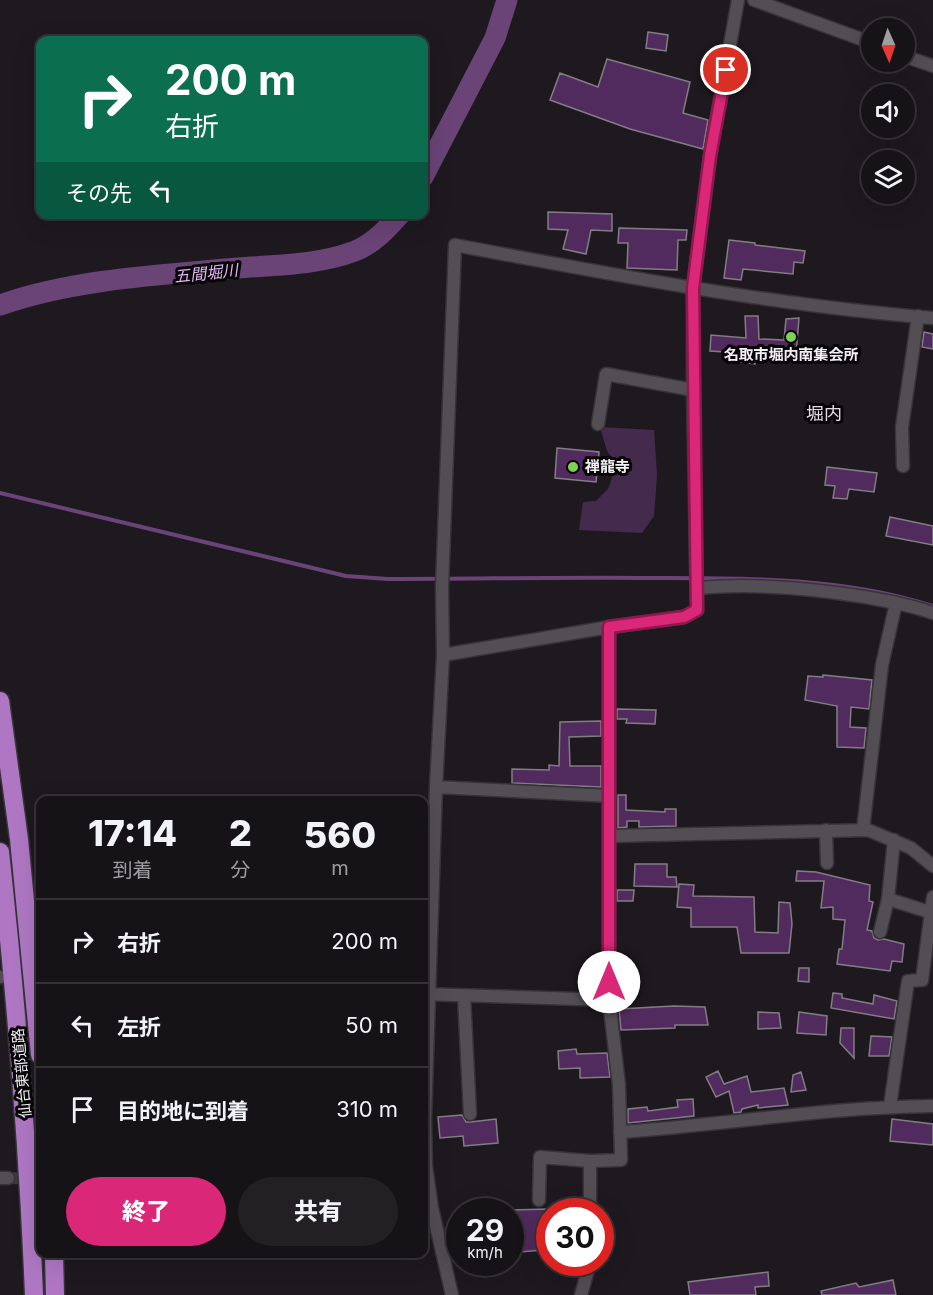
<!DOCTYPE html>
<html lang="ja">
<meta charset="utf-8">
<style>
body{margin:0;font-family:Inter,"Noto Sans JP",sans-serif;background:#232024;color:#f1f3f6;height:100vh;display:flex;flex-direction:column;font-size:22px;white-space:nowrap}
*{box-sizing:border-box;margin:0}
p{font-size:20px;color:#9e9ea1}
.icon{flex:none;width:33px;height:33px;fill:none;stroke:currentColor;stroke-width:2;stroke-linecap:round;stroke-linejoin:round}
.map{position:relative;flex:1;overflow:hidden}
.details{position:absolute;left:36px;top:796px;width:392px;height:462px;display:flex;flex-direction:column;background:#161317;border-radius:12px;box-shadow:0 6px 24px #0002,0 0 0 2px #353236}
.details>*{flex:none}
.top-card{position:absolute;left:36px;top:36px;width:392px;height:183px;border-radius:12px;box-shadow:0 6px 24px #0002,0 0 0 2px #353236;background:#0b6e4f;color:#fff;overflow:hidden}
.needle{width:39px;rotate:177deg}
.tools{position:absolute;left:861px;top:18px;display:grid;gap:12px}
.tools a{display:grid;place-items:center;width:54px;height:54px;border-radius:50%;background:#161317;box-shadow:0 6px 24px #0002,0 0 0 2px #353236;font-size:30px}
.speed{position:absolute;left:446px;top:1198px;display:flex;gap:12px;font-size:30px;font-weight:700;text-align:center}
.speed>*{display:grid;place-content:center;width:78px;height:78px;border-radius:50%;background:#161317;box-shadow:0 6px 24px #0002,0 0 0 2px #353236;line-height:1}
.speed small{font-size:15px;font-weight:400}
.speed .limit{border:9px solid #d22;background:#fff;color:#111}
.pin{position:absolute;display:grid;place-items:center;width:51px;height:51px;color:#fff;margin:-26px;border:3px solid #fff;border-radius:50%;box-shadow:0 2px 6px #0007}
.me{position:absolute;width:66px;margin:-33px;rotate:0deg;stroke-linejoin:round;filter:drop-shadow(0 0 4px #0008)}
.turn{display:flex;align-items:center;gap:21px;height:126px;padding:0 30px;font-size:27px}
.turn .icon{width:78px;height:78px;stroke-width:2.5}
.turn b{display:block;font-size:42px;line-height:51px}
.then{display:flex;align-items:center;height:57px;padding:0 30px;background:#0003;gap:12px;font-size:22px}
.eta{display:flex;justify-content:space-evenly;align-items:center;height:102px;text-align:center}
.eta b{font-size:36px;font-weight:800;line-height:42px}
.cta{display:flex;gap:12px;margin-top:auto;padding:12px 30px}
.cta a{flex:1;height:69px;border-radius:36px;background:#db2777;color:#fff;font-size:24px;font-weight:800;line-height:69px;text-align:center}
.cta a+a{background:#232024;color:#f1f3f6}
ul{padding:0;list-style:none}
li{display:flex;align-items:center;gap:18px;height:84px;padding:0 30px;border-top:2px solid #353236}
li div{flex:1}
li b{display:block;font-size:22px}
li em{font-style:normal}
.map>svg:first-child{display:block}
</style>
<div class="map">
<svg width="933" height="1295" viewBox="0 0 933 1295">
<rect width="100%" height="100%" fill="#1d191f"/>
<path fill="#442b4d" d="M600 427 654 430 657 475 654 516 642 533 579 530 583 502 596 501 608 489 617 464 607 451Z"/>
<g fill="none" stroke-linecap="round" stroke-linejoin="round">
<path stroke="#6a4377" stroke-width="4" d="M0 493 346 576 388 579C476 579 565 577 653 578 747 578 842 577 933 606"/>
<path stroke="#6a4377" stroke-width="21" d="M423 177 495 38 507 0
M0 305C75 279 159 275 238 268 277 265 318 265 355 251 373 244 387 229 400 214"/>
</g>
<path fill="#512b5e" stroke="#827d84" stroke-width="1.5" d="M648 32 668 35 666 51 646 48Z
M607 59 690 82 683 113 708 120 703 149 630 129 550 100 560 73 598 87Z
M548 212 612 214V231L591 230 586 254 563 249 568 230 548 229Z
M619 228 687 230 686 240H678L677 270 627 268 628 243H618Z
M729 240 755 243V245L805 251 803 263 794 262 793 274 743 269 741 280 724 278Z
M745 316H758L759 339 784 340 786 319 799 318 796 355 756 352 755 364 740 362 741 353 710 351 711 335 746 338Z
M924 332 933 334V349L922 347Z
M557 448 599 452 596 482 555 478Z
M827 467 877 473 874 492 849 489 847 499 833 498 835 486 825 485Z
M890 517 933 526V545L886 536Z
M823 675 872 680 869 709 851 707 850 727 866 728 864 748 837 747V706L805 700 808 676 823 677Z
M617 709 656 710 655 724 626 723 627 719H617Z
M601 721V736L569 737 570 766H601V787L512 783V769L549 770V765L559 766 560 722Z
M618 795H626V810L665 812V809H676V826L639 827V821H627V827L618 828Z
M635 864H667V877H676L677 887 634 886Z
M797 871 816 872 870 885 869 901 873 902 867 930 872 931 874 938 878 940 884 939 904 944 902 962 892 961 890 971 837 964 839 949H842L845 920 833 919V907L821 908 824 881H796Z
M679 884 694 885 693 896 754 897 755 932 778 933 779 902 790 903 792 924 789 953H741L737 927H691V908L677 907Z
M617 890H634L633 901H617Z
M799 968H809V982L798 981Z
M833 993 842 994V998L873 1004 874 995 897 1001 894 1019 831 1008Z
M674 1006 705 1007 708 1025H675V1028L621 1030 619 1009Z
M758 1012 779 1013 781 1028 758 1029Z
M799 1012 827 1016 826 1035 797 1033Z
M841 1028H854V1058L840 1043Z
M871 1036 892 1037 889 1056H869Z
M576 1049 577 1054 607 1053 610 1077 580 1078V1068L559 1069 558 1051Z
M718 1071 724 1084 747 1076 751 1092 784 1088 788 1105 758 1108V1105L742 1109 741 1112 734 1113 729 1091 716 1097 706 1077Z
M801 1072 806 1090 791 1092 793 1075Z
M693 1099 694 1116 628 1123V1109L647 1107 648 1111 678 1107 677 1100Z
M462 1115 466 1122H470L496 1119 498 1143 464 1146 463 1136 440 1138 438 1117Z
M892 1119 933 1124V1145L890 1141Z
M549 1209V1232H542L543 1250 520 1252 519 1232 510 1233V1210Z
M768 1272 769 1286 755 1287 756 1295H690L688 1282Z
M893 1280 896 1295H822L821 1291 856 1283 859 1287Z"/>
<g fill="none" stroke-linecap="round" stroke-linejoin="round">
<path stroke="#3d393f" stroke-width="12" stroke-dasharray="12 6" stroke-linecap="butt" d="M8 1178 40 1179"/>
<g stroke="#363438" stroke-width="15">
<path id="minor" d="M754 0 872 43
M904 56 933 66
M598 424 606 374 693 390
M903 466 902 427 918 316
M698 588C754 583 810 588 865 597 888 601 911 605 933 613
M443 655 609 627 684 617 697 610 693 390V288L710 156 738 0
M436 787 610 796
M826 830 827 863
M863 830 882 665 896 603
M610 836 868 830 911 848 933 866
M888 899 894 840
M880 932 888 899 933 913
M0 977H1
M423 994 609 1000
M464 996 470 1114
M890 1106 908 981 922 980 933 897
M620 1132C725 1125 828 1107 933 1106
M0 1178H8
M539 1200 540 1157 590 1161
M590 1212V1161L621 1160 619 1085 609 1000V627
M452 1295 432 1208 426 1166 425 1120 436 787 443 655 442 587 455 245C613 275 772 305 933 318
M581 1295 590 1263"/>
</g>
<g stroke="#363438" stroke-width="21">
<path id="highway" d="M0 701 19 839 40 1055
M0 852C16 999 28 1147 34 1295
M54 1254 55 1295"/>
</g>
<use href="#minor" stroke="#524e54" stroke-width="12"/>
<use href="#highway" stroke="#af77c3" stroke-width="18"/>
</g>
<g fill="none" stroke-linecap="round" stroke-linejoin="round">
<g stroke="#8e194d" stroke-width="15">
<path id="route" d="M609 982V627L684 617 697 610 693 288 710 156 726 70"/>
</g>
<use href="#route" stroke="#db2777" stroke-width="10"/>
</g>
<g fill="#7dd154" stroke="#070507" stroke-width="2">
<circle cx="791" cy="337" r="6"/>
<circle cx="573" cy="467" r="6"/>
</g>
<g text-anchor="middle" stroke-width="6" stroke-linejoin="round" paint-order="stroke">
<g font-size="15" font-weight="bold" fill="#f2f0f3" stroke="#070507">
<text x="791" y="360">名取市堀内南集会所</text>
<text x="585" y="472" text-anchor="start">禅龍寺</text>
</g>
<g font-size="15" fill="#f2f0f3" stroke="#070507">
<text transform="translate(22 1073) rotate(-95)" y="5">仙台東部道路</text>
</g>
<g font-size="16" font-style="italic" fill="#e5b7f6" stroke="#070507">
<text transform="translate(206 273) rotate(-6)" y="6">五間堀川</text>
</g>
<g font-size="18" fill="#e1dbe3" stroke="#070507">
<text x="824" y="420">堀内</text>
</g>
</g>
</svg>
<div class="tools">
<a><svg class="needle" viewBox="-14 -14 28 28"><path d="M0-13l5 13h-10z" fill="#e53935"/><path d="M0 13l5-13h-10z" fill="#9e9ea1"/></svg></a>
<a><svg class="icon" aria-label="sound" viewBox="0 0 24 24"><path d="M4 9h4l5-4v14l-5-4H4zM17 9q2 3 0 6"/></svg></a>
<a><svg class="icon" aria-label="layers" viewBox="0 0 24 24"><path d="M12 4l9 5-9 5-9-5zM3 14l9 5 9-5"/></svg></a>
</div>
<div class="speed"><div>29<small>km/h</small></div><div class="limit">30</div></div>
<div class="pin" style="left:726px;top:70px;background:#d93025"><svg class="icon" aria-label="arrive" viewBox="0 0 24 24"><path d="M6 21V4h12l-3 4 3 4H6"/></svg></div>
<svg class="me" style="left:609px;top:982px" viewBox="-20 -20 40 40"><circle r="19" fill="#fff"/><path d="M0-13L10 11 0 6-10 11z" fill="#db2777"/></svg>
<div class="top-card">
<div class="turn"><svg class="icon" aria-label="right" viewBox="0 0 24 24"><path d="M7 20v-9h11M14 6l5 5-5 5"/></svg><div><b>200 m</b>右折</div></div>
<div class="then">その先<svg class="icon" aria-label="left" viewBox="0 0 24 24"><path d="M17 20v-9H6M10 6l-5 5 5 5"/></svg></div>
</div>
<section class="details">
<div class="eta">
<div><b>17:14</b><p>到着</p></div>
<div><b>2</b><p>分</p></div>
<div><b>560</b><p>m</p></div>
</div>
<ul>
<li><svg class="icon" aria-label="right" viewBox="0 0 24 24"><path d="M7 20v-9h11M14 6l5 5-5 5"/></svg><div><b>右折</b></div><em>200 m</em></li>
<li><svg class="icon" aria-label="left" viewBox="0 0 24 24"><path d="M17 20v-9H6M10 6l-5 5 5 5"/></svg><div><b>左折</b></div><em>50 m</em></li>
<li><svg class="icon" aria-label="arrive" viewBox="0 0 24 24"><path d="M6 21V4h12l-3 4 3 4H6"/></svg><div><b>目的地に到着</b></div><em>310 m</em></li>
</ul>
<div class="cta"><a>終了</a><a>共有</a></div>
</section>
</div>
